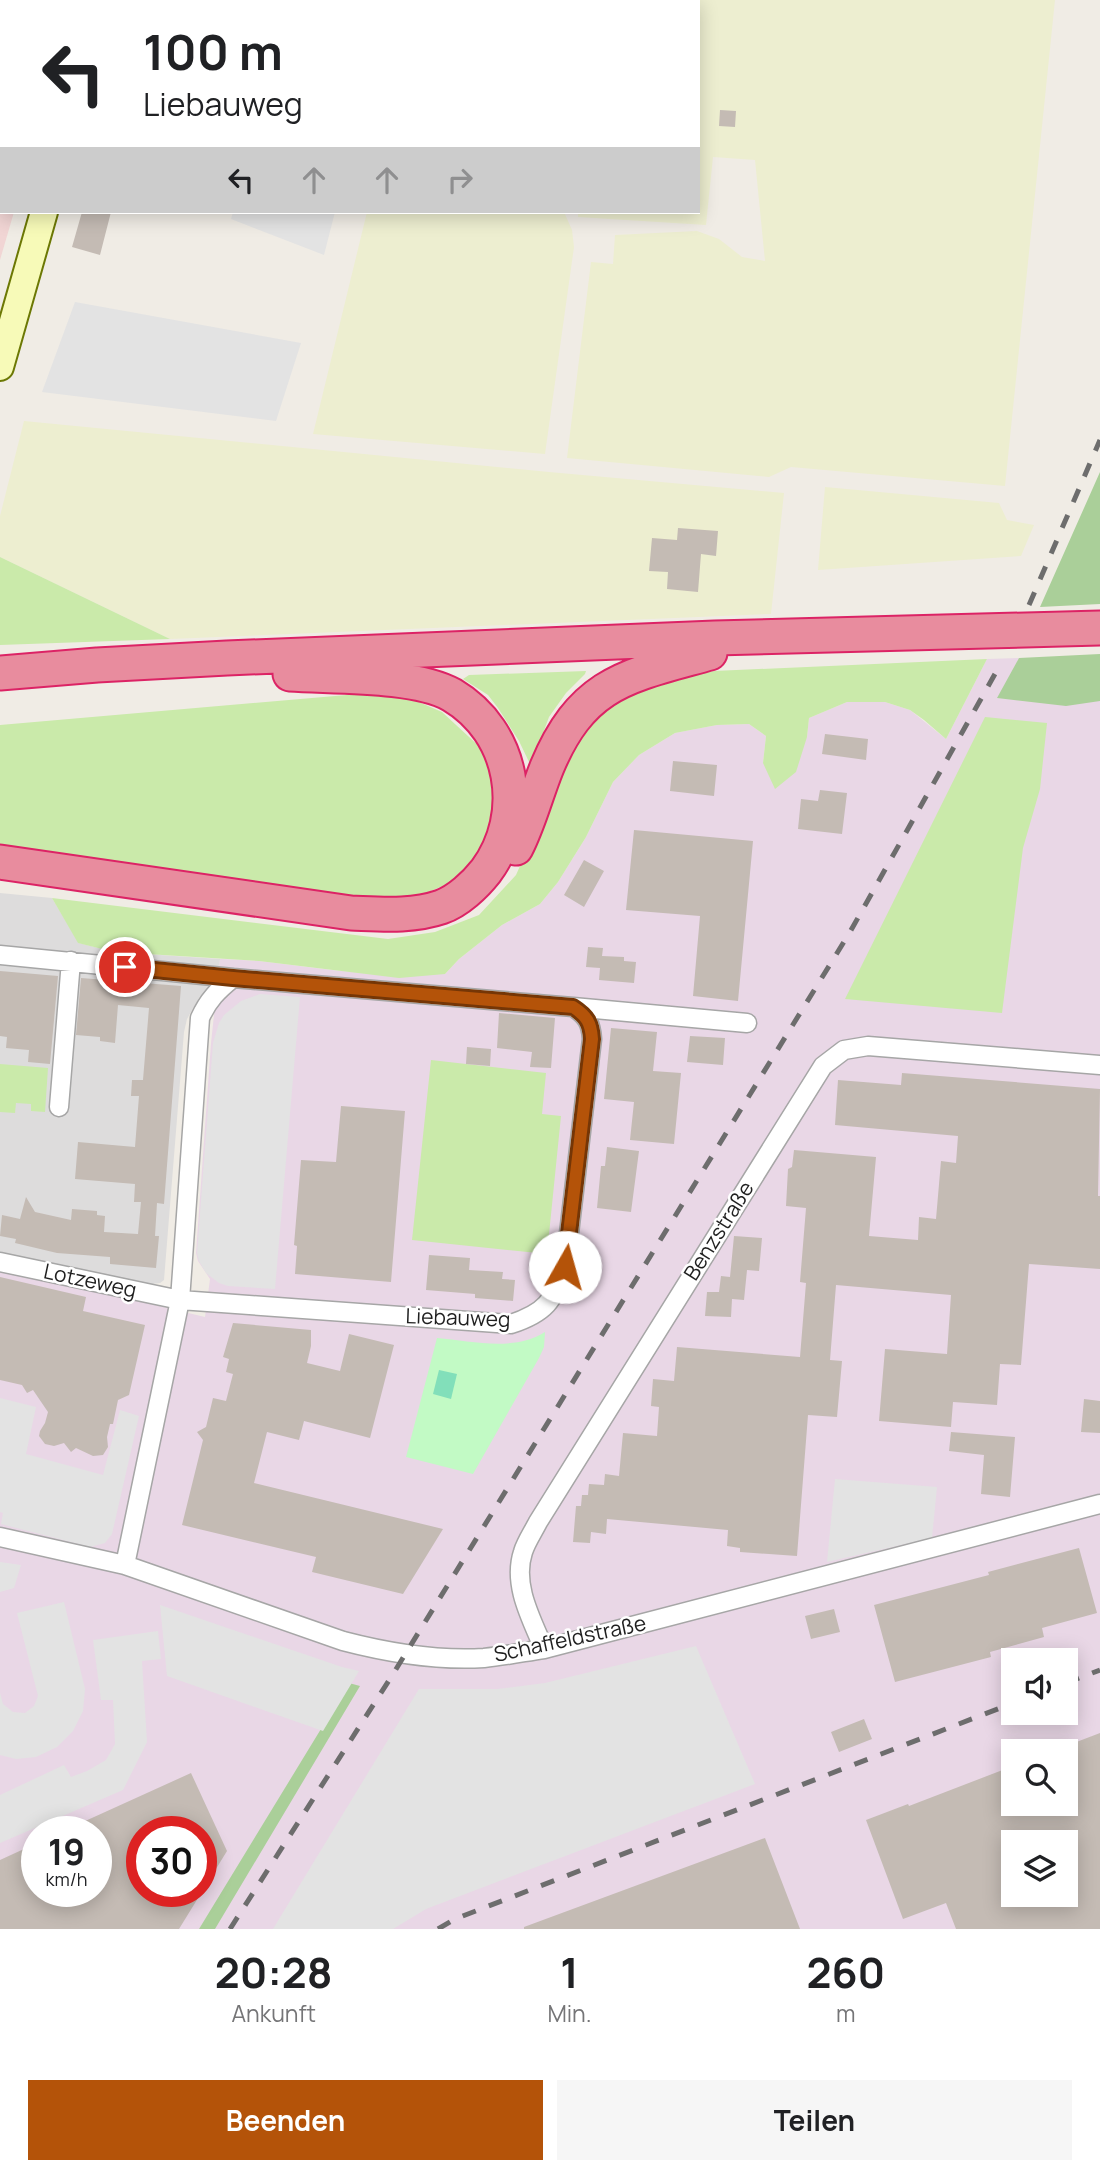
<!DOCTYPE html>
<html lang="de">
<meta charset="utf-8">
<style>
body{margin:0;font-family:Manrope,sans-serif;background:#f6f6f6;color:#202124;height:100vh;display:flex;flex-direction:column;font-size:26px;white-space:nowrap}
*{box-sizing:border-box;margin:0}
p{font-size:23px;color:#757577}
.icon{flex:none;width:38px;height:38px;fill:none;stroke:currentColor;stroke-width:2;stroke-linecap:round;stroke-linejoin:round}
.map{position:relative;height:1929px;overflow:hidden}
.side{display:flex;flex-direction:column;background:#fff;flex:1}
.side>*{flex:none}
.banner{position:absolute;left:0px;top:0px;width:700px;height:214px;box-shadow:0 4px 18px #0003;background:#fff;color:#202124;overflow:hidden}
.fabs{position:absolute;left:1001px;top:1648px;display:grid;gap:14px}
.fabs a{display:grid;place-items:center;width:77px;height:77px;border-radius:0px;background:#fff;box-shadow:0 4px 18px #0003;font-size:35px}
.speed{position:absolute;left:21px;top:1816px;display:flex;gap:14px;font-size:35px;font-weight:700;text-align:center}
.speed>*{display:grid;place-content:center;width:91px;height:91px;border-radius:50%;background:#fff;box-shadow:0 4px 18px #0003;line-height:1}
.speed small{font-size:18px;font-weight:400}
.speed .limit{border:10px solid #d22;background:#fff;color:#111}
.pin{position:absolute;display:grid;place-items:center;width:60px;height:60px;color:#fff;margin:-30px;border:4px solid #fff;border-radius:50%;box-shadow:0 2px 7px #0007}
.me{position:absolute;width:77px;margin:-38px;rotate:7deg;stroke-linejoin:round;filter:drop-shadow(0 0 5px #0008)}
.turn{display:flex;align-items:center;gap:24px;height:147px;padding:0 28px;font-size:32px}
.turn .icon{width:91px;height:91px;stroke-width:2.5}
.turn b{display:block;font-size:49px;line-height:60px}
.lanes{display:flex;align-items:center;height:66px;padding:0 28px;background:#0003;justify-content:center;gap:35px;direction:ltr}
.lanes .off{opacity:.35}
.eta{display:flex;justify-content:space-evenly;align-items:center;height:119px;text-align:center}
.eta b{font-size:42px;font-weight:700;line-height:49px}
.button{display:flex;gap:14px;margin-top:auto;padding:14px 28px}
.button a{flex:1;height:80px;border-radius:0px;background:#b45309;color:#fff;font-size:28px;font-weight:700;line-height:80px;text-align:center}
.button a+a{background:#f6f6f6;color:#202124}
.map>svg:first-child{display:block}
</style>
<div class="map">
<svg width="1100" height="1929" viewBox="0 0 1100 1929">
<rect width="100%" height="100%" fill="#f0ece5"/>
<path fill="#dddcdc" d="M0 893 52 898 79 943 114 952 220 959 218 980 199 998 187 1019 184 1032 164 1280 160 1283 144 1285 0 1253Z"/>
<path fill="#f1d5d4" d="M0 0H77L76 2H2V212H14L0 260Z"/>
<path fill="#e9d7e6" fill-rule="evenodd" d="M1019 658 998 698 1100 701V1929H0V1268L205 1317 210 1279 198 1261 196 1253 211 1043 220 959 259 961 340 971 445 974 459 959 502 925 540 904 558 882 586 837 613 782 639 755 675 733 717 725 749 724 766 736 763 763 807 737 809 718 847 702H885L910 710 946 739 987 659ZM1013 1661H1066V1713H1013ZM1013 1752H1066V1804H1013ZM37 1832H96V1892H37ZM142 1832H201V1892H142ZM1013 1843H1066V1895H1013Z"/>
<path fill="#edeed0" d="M418 0H1055L1005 486 791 467 769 477 567 458 591 262 613 264 615 235 697 231 719 239 742 257 765 261 755 160 713 157 706 225 578 217V212H698V2H418Z
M367 212H564L572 230 574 247 545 454 313 434Z
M24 421 549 472 784 493 771 614 170 639 0 557V516Z
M825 487 999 503 1007 520 1034 525 1021 556 818 570Z"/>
<path fill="#caeaaa" d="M0 557 170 639 0 645Z
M987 659 946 739 924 720 910 710 885 702H847L809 718 807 737 796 772 775 789 763 763 766 736 749 724 717 725 675 733 639 755 613 782 586 837 558 882 540 904 502 925 459 959 445 974 399 978 259 961 114 952 78 943 52 898 388 939 435 932 479 915 516 875 581 729 638 683 714 671Z
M586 671 585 674 566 693 549 717 533 760 530 764 519 741 498 708 488 695 463 679 469 675Z
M393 691 442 712 481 748 495 790 491 836 462 878 409 900 333 903 0 856V725Z
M985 717 1047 723 1040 789 1023 848 1002 1013 845 999Z
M431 1060 546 1073 542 1114 561 1116 547 1254 412 1240Z
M0 1064 48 1068 45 1112 31 1111V1104L16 1103 15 1113 0 1112Z"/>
<path fill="#aacf99" d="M1100 472V604L1040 607Z
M1100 654V701L1066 706 997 698 1019 658Z
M349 1683 360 1686 215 1929H199Z"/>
<path fill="#c2fac5" d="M545 1332 544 1347 539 1358 473 1474 406 1457 437 1338C472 1341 513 1352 545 1332Z"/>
<path fill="#82dfba" d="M439 1370 457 1374 451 1399 433 1394Z"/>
<path fill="#e3e3e3" d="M233 212H335L324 255 231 219Z
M75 302 301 343 276 421 42 392Z
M260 994 300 997 275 1289 228 1286 219 1283 206 1273 199 1261 197 1253 213 1043 219 1023 224 1015 241 1001Z
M0 1398 36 1407 26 1454 103 1475 120 1410 139 1416 112 1534 105 1543 90 1547 1 1524 3 1513 0 1512Z
M835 1479 937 1487 932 1538 827 1562Z
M0 1562 21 1565 14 1588 0 1592Z
M64 1602 85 1689 83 1711 73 1731 57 1747 36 1757 16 1759 0 1755V1693L3 1704 13 1712 25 1713 34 1706 38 1696 17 1613Z
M160 1605 342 1667 359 1671 323 1731 167 1676Z
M158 1631 161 1659 142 1661 147 1742 123 1790 0 1843V1795L64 1765 71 1777 87 1771 106 1760 115 1744 113 1700H101L93 1640Z
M696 1646 755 1784 426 1909 393 1929H273L419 1689H497L545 1683Z"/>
<path fill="#c4bbb4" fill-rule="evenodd" d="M720 110 736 111 735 127 719 126Z
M82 212H111L100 255 72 247Z
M678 528 718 531 716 556 701 554 698 592 667 589 668 572 649 571 652 538 677 540Z
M825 734 868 739 866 760 822 754Z
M673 761 717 765 714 796 670 791Z
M820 790 847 793 842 834 798 829 801 799 818 801Z
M634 830 753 841 738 1001 693 996 700 916 626 910Z
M584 860 604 871 584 907 564 895Z
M588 947 603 948 602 956 624 957V961L636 962 634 983 599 980 600 968 586 967Z
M0 971 58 976 50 1064 28 1062 29 1050 6 1048 7 1037 0 1036Z
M81 978 181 986 164 1204 157 1203 155 1236H159L156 1268 110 1264V1257L57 1253 15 1243 16 1239 0 1236 2 1215 20 1219 26 1197 35 1212 71 1220 72 1209 97 1211V1215L105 1216 104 1232 138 1234 141 1202H134L135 1184 75 1179 78 1142 135 1147 139 1096H131L132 1080H143L149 1008 118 1005 115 1043 100 1041V1037L76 1035Z
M499 1013 555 1018 551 1068 530 1067 532 1052 497 1048Z
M611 1028 657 1032 653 1071 681 1073 674 1144 630 1140 634 1102 604 1099Z
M690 1036 725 1038 723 1065 687 1062Z
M467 1047 491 1049 490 1066 466 1064Z
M902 1073 1100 1089 1098 1196H1100V1269L1029 1264 1021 1365 1000 1364 997 1405 953 1402 951 1427 879 1421 885 1349 947 1354 951 1295 836 1285 830 1360 842 1361 837 1417 808 1415 797 1556 740 1552V1548L727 1546 728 1530 607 1519 606 1534 591 1532 590 1543 573 1542 576 1506H581L582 1495H588L589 1484 604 1485 605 1474 619 1476 623 1433 657 1436 659 1407 651 1406 653 1379 674 1381 677 1347 800 1357 806 1283 800 1282 806 1208 786 1206 788 1169 792 1167 794 1150 876 1157 869 1236 918 1240 919 1217 936 1219 941 1161 956 1163 958 1136 835 1125 838 1080 901 1085Z
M341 1106 405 1111 391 1282 295 1274 297 1246 294 1245 301 1160 336 1162Z
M607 1147 639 1151 631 1212 597 1208 601 1166H605Z
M734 1236 762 1238 759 1271 747 1270 744 1300 732 1299 731 1317 705 1316 707 1292H719L721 1276 730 1277Z
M429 1255 470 1258 469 1270 503 1272 502 1279 515 1280 513 1301 475 1298V1294L426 1290Z
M0 1277 86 1297 83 1311 145 1325 129 1395 118 1400 113 1424H110L107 1437 108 1447 103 1455 93 1456 76 1448 71 1452 64 1443 54 1446 45 1444 39 1436 40 1431 45 1423 48 1412 33 1390 27 1393 22 1385 0 1380Z
M233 1323 311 1330V1346L307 1363 340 1371 349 1334 394 1345 370 1438 304 1421 299 1440 267 1432 254 1483 443 1529 403 1594 312 1572 316 1557 182 1525 203 1440 197 1432 206 1427 213 1398 226 1401 233 1374 226 1372 229 1359 223 1357Z
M1084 1399 1100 1401V1433L1081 1432Z
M951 1432 1015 1437 1010 1497 981 1494 984 1455 949 1451Z
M1079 1548 1097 1613 1042 1628 1044 1637 990 1652 991 1657 895 1682 874 1605 989 1575 988 1572Z
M834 1609 840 1632 811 1639 805 1616Z
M864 1719 872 1739 839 1752 831 1732Z
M1100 1733V1929H956L946 1903 903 1919 866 1820 908 1804 909 1806 1013 1766V1804H1066V1746ZM1013 1843H1066V1895H1013Z
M191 1773 227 1851 179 1929H0V1860L37 1843V1892H96V1832H61ZM142 1832H201V1892H142Z
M765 1838 800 1929H524V1927Z"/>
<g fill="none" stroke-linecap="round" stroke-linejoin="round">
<g stroke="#a6a6a6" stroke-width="21">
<path id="street" d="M0 955 233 978
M573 1007 747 1023
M59 1107 71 961
M0 1262 180 1300 511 1324C545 1313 554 1301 565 1267L592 1039C591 1023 587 1016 573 1007L233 978C218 990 208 1000 200 1018L180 1300 125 1565
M0 1537 125 1565 343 1641C389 1653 436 1661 484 1658 504 1656 524 1652 544 1649L1100 1504
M544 1649C532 1620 512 1585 523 1552 526 1542 533 1532 538 1522L823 1066 844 1050 868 1046 1100 1065"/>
</g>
<g stroke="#6c7804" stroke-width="30">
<path id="secondary" d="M101 2V0
M0 367 44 212"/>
</g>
<g stroke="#dc2365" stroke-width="37">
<path id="highway" d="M0 673 97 665 227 658 715 638 1100 628
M516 848C529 823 536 794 547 767 583 681 628 676 710 653
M0 862 351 913C380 914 412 917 441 907 458 901 475 885 486 871 528 814 514 732 452 695 415 674 333 677 290 674"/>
</g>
<use href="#street" stroke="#fff" stroke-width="18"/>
<use href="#secondary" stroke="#f7fab8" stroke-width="26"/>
<use href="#highway" stroke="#e88c9e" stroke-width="33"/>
<path stroke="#6d6d6d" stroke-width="5" stroke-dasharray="14 14" stroke-linecap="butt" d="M1029 605 1100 440
M1066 1683 1100 1670
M230 1929 393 1674 850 932 1000 665
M438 1929 455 1919 1013 1703"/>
</g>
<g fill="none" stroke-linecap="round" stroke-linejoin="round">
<g stroke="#753606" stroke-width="18">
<path id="route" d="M125 967 233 978 573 1007C587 1016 591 1023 592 1039L565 1267"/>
</g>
<use href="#route" stroke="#b45309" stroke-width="12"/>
</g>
<g text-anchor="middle" stroke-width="5" stroke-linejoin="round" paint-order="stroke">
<g font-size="21" fill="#1f1f1f" stroke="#fff">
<text transform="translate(719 1231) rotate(-58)" y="7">Benzstraße</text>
<text transform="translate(90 1281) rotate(12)" y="7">Lotzeweg</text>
<text transform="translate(458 1318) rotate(2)" y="7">Liebauweg</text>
<text transform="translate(570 1639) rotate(-12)" y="7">Schaffeldstraße</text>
</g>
</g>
</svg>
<div class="fabs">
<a><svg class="icon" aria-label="sound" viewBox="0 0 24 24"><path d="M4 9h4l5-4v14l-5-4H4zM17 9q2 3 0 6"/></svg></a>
<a><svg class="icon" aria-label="search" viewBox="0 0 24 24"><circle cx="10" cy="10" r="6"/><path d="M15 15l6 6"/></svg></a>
<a><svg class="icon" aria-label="layers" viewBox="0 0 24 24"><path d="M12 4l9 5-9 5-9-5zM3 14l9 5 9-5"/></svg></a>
</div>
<div class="speed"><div>19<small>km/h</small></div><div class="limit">30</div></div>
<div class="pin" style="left:125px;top:967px;background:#d93025"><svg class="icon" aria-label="arrive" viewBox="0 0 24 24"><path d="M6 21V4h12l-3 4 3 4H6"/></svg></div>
<svg class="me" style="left:565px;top:1267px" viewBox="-20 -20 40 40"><circle r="19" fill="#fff"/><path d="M0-13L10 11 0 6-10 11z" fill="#b45309"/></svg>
<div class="banner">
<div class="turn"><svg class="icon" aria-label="left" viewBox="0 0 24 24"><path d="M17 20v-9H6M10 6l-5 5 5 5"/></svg><div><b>100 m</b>Liebauweg</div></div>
<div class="lanes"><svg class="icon" aria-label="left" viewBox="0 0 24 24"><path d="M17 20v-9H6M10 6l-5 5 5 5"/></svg><svg class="icon off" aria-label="ahead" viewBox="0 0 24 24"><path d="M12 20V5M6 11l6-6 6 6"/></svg><svg class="icon off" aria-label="ahead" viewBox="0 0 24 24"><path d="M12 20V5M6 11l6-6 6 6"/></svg><svg class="icon off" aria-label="right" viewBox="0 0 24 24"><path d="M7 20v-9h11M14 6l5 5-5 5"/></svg></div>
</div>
</div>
<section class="side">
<div class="eta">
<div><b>20:28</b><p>Ankunft</p></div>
<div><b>1</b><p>Min.</p></div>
<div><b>260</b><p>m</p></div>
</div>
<div class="button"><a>Beenden</a><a>Teilen</a></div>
</section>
